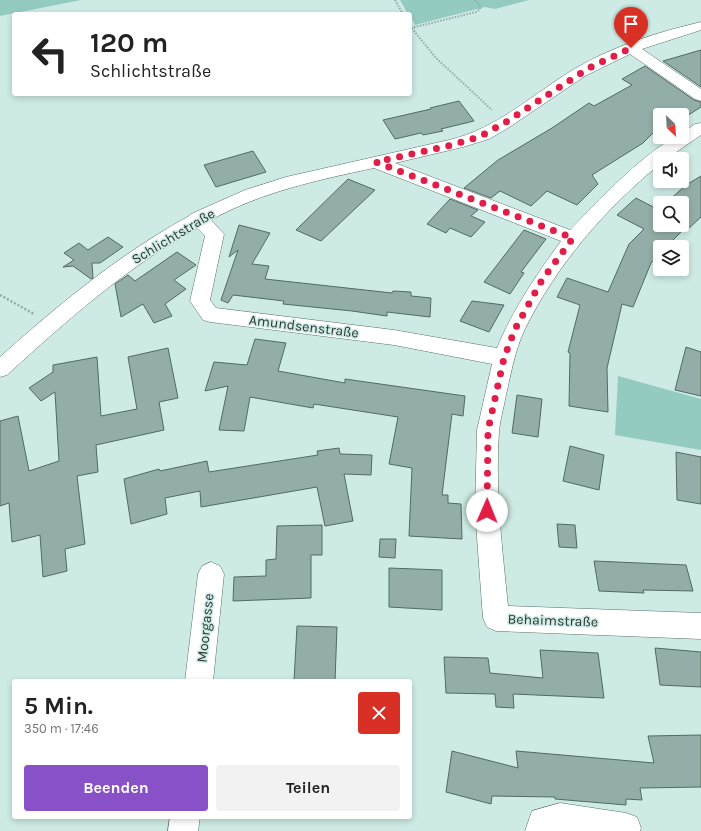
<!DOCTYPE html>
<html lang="de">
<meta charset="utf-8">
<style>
body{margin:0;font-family:Karla,sans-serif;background:#f2f2f2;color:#222;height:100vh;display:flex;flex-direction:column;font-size:15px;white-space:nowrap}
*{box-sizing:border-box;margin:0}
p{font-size:13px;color:#767676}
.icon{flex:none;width:22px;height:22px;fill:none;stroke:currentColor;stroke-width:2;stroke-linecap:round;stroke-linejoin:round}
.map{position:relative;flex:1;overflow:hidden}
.side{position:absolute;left:12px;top:679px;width:400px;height:140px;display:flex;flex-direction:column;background:#fff;border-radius:4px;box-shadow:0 2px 6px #0003}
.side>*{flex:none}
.guide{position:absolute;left:12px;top:12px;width:400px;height:84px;border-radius:4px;box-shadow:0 2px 6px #0003;background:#fff;color:#222;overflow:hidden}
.needle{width:26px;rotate:155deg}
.buttons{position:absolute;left:653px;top:108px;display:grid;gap:8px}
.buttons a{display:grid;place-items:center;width:36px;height:36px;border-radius:4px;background:#fff;box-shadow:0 2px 6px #0003;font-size:20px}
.pin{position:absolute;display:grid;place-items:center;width:34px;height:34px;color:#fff;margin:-41px -17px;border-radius:50% 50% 50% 0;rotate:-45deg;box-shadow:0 0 4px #0007}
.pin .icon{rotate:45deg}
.me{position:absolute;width:44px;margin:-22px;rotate:1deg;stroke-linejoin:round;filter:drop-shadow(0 0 3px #0008)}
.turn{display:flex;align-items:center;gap:14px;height:84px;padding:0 12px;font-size:18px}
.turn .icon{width:52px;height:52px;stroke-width:2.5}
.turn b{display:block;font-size:28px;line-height:34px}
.round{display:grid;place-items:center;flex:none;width:42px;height:42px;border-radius:4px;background:#f2f2f2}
.head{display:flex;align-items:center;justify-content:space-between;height:68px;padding:0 12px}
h1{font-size:24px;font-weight:700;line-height:30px}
.cta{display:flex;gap:8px;margin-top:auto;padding:8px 12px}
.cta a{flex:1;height:46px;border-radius:4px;background:#8851c8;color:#fff;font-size:16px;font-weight:700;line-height:46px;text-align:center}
.cta a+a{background:#f2f2f2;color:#222}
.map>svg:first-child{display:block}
</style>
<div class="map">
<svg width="701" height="831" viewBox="0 0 701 831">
<rect width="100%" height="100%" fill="#cdeae4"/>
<path fill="#94cbc0" d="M0 0H81L0 16Z
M400 0H529L495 9 485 7 415 25 410 14H408Z
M618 376 701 399V450L615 435Z"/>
<path fill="#93aea8" stroke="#516a65" d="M701 50V87L663 61Z
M645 66 694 100 701 102V107L682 119V115H660V131L657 129 643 143 592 175 598 184 577 205 547 191 531 206 500 191 491 198 464 188 498 160 552 128 589 103 594 106 632 85 622 79Z
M459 101 474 121 441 129 443 131 423 135 421 133 395 139 383 120 431 109 430 108Z
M253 151 266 172 216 187 204 165Z
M701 176V217L688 229 685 228 666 247H660V254L651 263 633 307 622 304 607 368 608 412 569 406 570 353 568 352 580 305 557 297 567 278 608 292 629 244 644 229 617 215 636 198 659 210 660 208V225H682V203H666L686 185Z
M348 179 375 190 321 241 296 230Z
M450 199 478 210 471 216 485 222 471 237 450 228 446 233 427 224Z
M239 225 270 233 252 264 269 266 265 279 392 293 393 291 411 292V296L431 298 430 317 387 312V316L352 311 283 304 284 301 233 295 228 303 221 300 238 250 229 257Z
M524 230 546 239 521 272 524 273 510 294 484 282Z
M108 237 123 247 100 263H92L93 278 91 279 73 266 63 267 74 260 64 253 79 243 88 250Z
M177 252 196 265 174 280 186 289 165 304 172 316 154 323 143 304 121 317 115 284 128 275 135 281Z
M472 301 504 305 489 332 460 321Z
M255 339 286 343 278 371 345 383V379L465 396 463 416 452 414 442 495H448V503L461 504 462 539 409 536 412 468 389 464 398 417 314 404 313 408 250 397 244 431 219 430 228 386 205 391 214 362 247 365Z
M686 347 701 352V396L675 390Z
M168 348 178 398 159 402 164 430 96 445 98 472 77 476 85 544 65 549 67 571 43 577 40 535 12 542 9 503 0 506V421L18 416 29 471 59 461 55 392 41 401 29 388 53 372V365L97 357 101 416 137 409 128 357Z
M517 395 542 399 538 437 512 433Z
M570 446 604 455 599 490 563 481Z
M339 448 340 454 372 455 371 475 344 474 353 521 325 526 317 487 201 507 200 491 165 498 167 514 131 524 124 479 159 469 160 471 207 461 209 472 318 455 317 451Z
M676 452 701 457V504L677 500Z
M557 524 575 525 577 548 559 547Z
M322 525V555H311V598L233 601 234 577 266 576V560L276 559 277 526Z
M380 539H396L395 558 379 557Z
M594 561 686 565 693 591 643 590 644 593 599 591Z
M389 568 442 570V610L389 607Z
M297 626 337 627 335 681H294Z
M655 648 701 652V687L660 685Z
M540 650 598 653 604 698 513 694 514 708 496 707 495 694 446 693 444 657 488 658 490 673 543 678Z
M701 735V787L640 788 642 800 626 799V805L555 799V797L492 796 491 804 446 792 452 751 518 768 516 751 654 763 648 736Z"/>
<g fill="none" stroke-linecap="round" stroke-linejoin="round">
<g stroke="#58726c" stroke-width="1">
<path id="minor" d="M701 22V30L642 49 701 89V101L695 99 630 54 585 76 508 128 489 139 463 147 395 163 570 230C590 210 657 137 682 137V133L695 124 701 123V135L666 159H660V164C605 209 557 264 525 329 515 350 511 373 506 395 504 407 500 419 499 431 495 489 502 548 508 606L701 613V639L496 631 487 627 483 618 475 511 477 430 492 364 394 345 210 322 203 320 190 301 205 236 197 228C127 267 66 321 7 375L0 377V357C59 304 120 254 189 216L191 214 245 190 286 177 449 140C497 129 534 93 576 68 614 46 658 32 701 22ZM374 168 561 241C537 274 513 309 497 348L394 330 216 308 210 300 224 234 211 220C261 192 318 180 374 168Z
M211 562 220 566 224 574 213 681H185L198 574 202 566Z
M560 803 626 813 637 817 641 828 640 831H525L532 811Z
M170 817H200L198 831H168Z"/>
</g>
<path stroke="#93aaa5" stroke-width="2" stroke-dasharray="1.5 1.5" stroke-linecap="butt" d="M395 0 403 14
M410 26 436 58 492 110
M411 28 476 12 480 9V6L475 0"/>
<path stroke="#93aaa5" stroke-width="2.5" stroke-dasharray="2 2" stroke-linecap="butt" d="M0 295 34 314"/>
<use href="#minor" fill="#fff" fill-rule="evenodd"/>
</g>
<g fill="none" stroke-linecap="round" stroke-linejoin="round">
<path stroke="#e11d48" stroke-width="7" stroke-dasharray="0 12.6" d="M487 511 488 430 504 358 515 329 542 280 573 238 376 162 452 145 479 137 506 122 589 68 631 48"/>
</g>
<g text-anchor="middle" stroke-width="3" stroke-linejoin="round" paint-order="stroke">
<g font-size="14" fill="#2c3735" stroke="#cdeae4">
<text transform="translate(173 236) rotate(-31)" y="5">Schlichtstraße</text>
<text transform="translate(304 326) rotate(7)" y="5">Amundsenstraße</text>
<text transform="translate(553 620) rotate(2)" y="5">Behaimstraße</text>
<text transform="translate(205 628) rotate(-84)" y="5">Moorgasse</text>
</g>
</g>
</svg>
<div class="buttons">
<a><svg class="needle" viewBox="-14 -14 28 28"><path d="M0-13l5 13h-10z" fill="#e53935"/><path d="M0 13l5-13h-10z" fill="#767676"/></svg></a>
<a><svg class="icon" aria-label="sound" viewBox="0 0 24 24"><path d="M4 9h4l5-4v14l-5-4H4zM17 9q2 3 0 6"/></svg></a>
<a><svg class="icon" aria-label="search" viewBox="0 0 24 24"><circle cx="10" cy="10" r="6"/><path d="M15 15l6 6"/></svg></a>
<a><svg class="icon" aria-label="layers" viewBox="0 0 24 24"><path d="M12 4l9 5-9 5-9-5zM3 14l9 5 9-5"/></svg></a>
</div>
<div class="pin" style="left:631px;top:48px;background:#d93025"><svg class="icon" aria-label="arrive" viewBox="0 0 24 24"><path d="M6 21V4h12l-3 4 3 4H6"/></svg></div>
<svg class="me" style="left:487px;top:511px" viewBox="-20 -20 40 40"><circle r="19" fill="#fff"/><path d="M0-13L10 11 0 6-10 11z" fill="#e11d48"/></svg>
<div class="guide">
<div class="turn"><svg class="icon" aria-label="left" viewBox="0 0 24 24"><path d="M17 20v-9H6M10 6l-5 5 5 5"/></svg><div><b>120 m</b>Schlichtstraße</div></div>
</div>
<section class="side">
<div class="head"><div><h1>5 Min.</h1><p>350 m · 17:46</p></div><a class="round" style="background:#d93025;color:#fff"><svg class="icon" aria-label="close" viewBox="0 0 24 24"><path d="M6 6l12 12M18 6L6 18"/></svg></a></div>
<div class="cta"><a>Beenden</a><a>Teilen</a></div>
</section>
</div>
